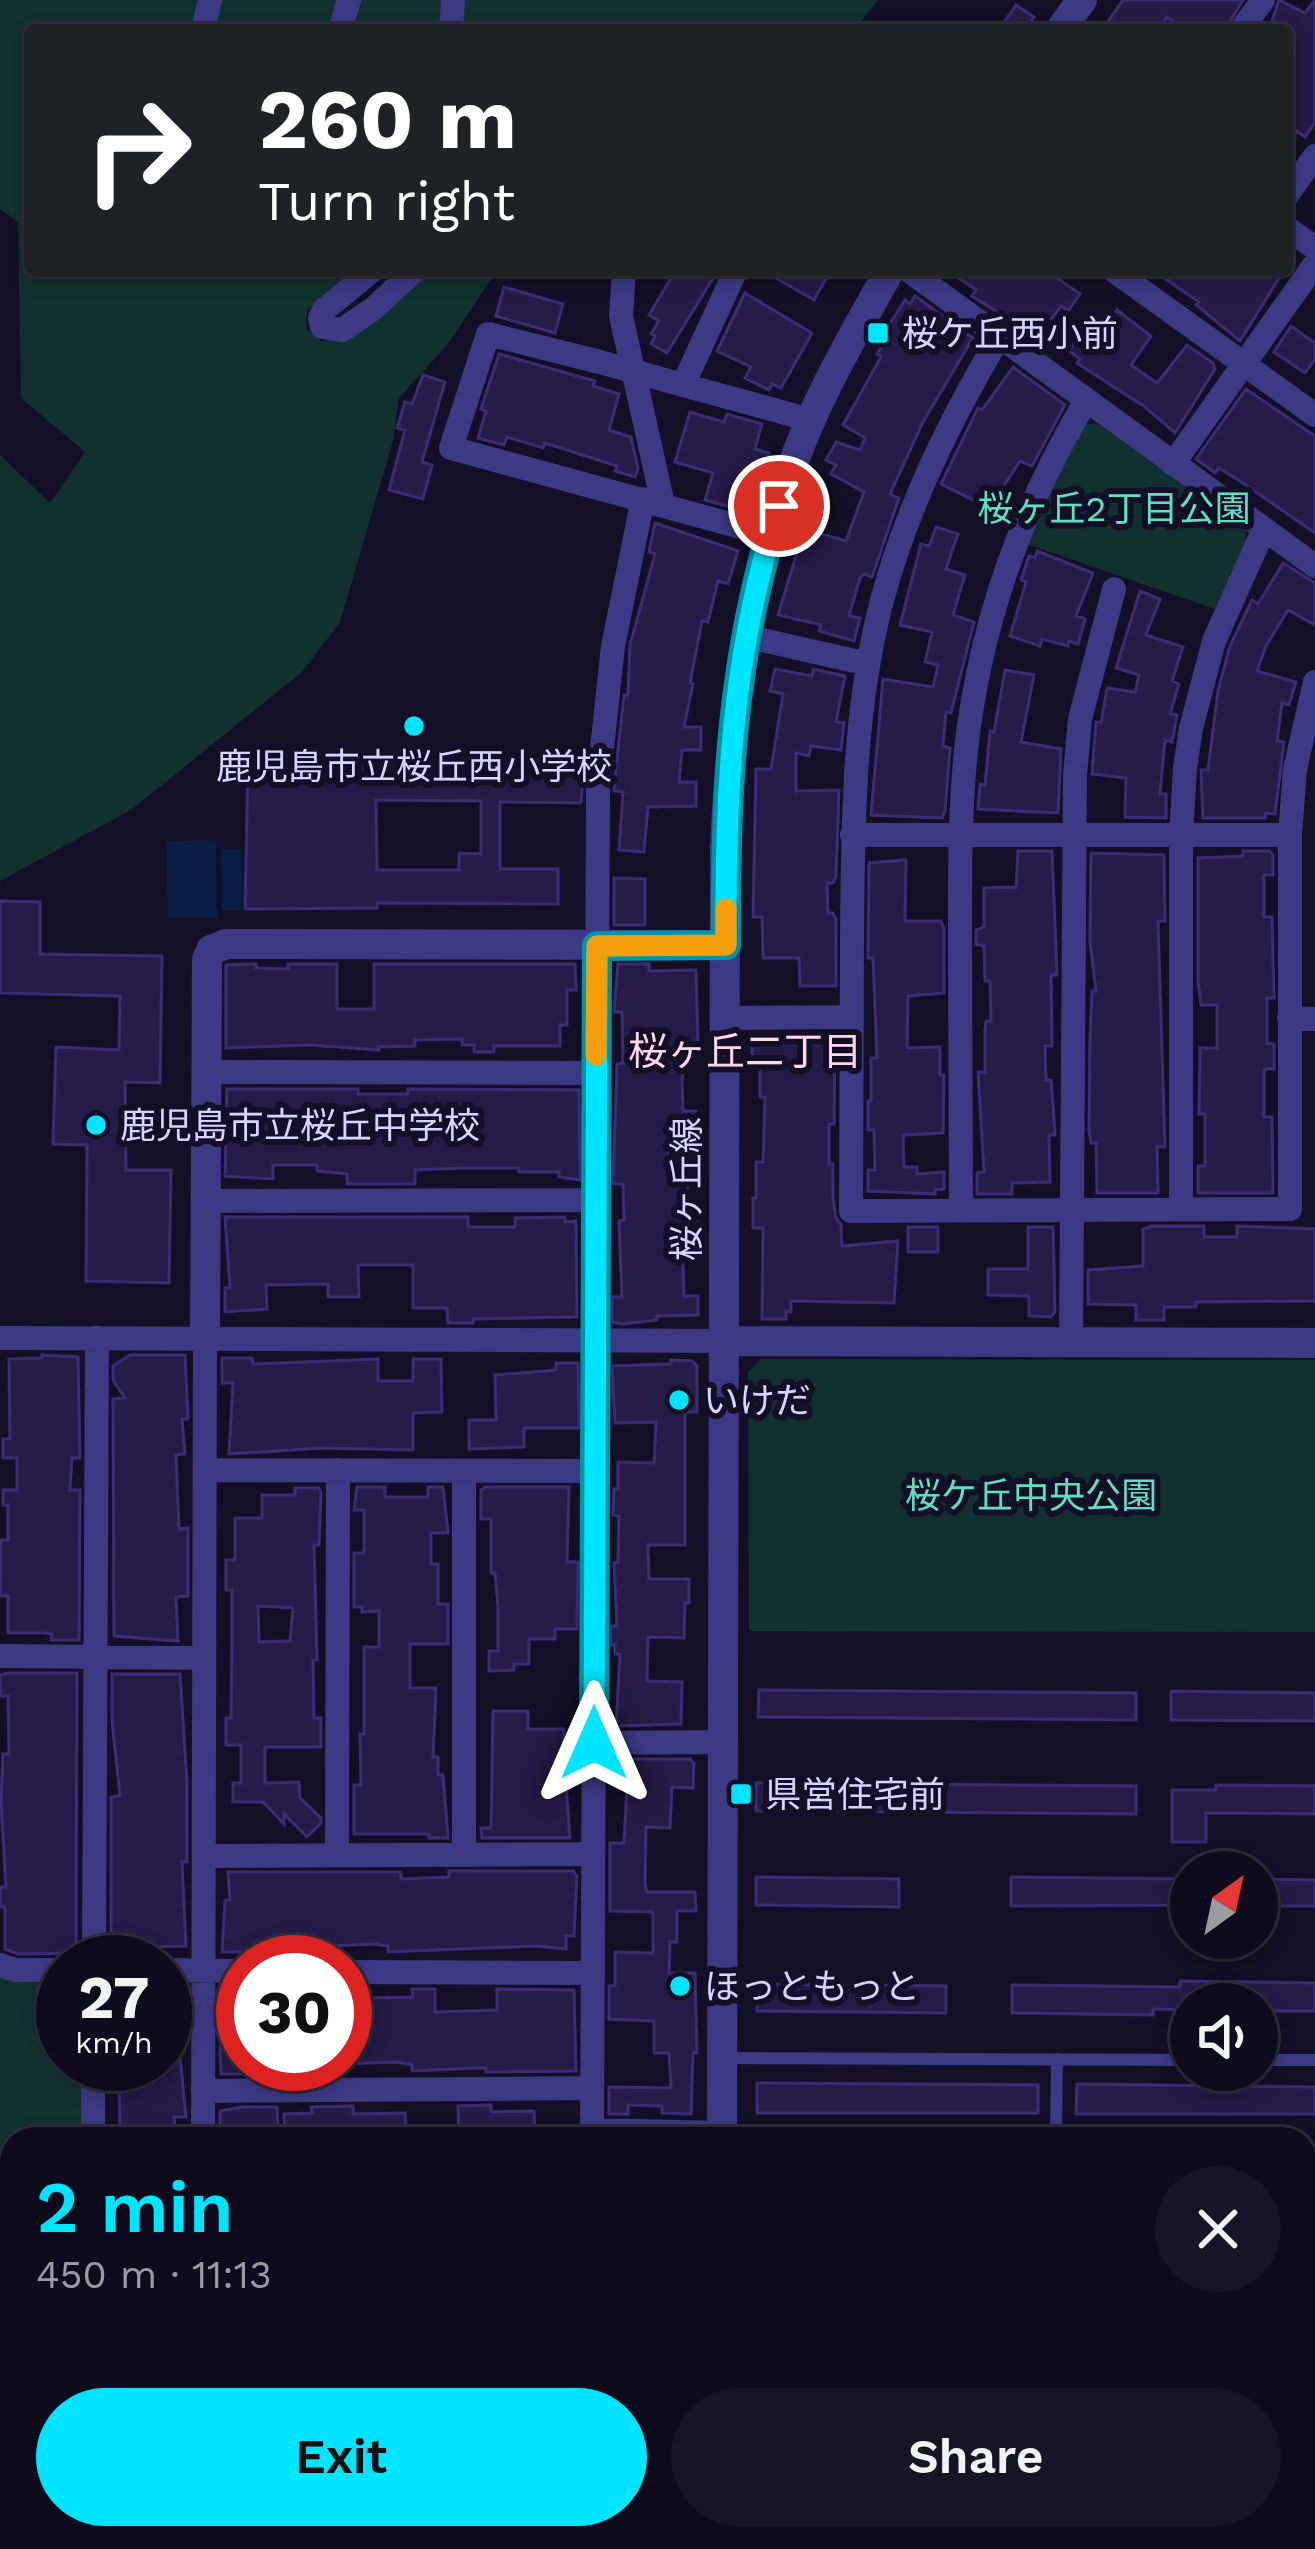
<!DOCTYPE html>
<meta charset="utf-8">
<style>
body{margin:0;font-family:"Work Sans","Noto Sans JP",sans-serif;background:#171425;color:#f1f3f6;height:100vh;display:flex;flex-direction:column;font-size:45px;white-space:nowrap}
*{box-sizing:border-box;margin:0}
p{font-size:39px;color:#9b9ba3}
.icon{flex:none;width:66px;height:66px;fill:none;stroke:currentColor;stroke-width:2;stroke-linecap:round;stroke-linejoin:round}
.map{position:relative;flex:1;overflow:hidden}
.drawer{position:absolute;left:0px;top:2127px;width:1317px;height:423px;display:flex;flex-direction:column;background:#0e0b1c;border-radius:36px 36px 0 0;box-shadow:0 6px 18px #0003,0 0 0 3px #2e2b3b}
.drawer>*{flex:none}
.guide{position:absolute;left:24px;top:24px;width:1269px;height:252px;border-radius:12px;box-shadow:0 6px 18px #0003,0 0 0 3px #2e2b3b;background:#202124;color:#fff;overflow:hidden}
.needle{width:78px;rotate:33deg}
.fabs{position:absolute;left:1170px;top:1851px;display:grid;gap:24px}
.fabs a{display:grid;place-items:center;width:108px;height:108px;border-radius:50%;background:#0e0b1c;box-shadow:0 6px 18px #0003,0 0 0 3px #2e2b3b;font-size:60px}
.speed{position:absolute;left:36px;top:1935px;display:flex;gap:24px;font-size:60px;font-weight:700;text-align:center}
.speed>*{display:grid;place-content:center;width:156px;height:156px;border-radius:50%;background:#0e0b1c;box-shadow:0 6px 18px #0003,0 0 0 3px #2e2b3b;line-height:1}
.speed small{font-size:30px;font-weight:400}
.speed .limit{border:18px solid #d22;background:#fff;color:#111}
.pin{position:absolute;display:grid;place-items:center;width:102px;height:102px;color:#fff;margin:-51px;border:6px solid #fff;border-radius:50%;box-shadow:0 3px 12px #0007}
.me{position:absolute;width:132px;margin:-66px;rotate:0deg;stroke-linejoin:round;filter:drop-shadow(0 0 9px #0008)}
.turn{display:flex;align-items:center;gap:42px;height:252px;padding:0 36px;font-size:54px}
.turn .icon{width:156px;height:156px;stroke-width:2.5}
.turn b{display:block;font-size:84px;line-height:102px}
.round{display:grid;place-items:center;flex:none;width:126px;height:126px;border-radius:63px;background:#171425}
.headline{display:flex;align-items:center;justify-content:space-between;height:204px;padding:0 36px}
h1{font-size:72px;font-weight:600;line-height:90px;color:#00e5ff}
.button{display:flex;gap:24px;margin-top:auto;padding:24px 36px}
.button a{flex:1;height:138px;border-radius:72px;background:#00e5ff;color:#111;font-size:48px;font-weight:600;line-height:138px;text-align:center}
.button a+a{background:#171425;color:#f1f3f6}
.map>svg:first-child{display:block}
</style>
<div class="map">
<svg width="1315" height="2549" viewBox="0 0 1315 2549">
<rect width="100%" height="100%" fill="#130f26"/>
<path fill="#12302f" d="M0 0H202L196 30H30V270H363L307 310 306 329 321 341 343 338 424 270H497L447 345 399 398 393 441 340 622 302 672 131 810 0 881V455L50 503 85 452 21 398 18 222 0 209Z
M218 0H342L333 30H211Z
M357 0H445L443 30H349Z
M460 0H878L854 30H458Z
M1104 423 1246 528V545L1215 609 1027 544 1081 424Z
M761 1359 1315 1360V1632L749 1631 748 1372Z
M0 1976 63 1980V2064H85L84 2139H12V2538H184V2549H0Z"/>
<path fill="#0a1f44" d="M216 840 217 917H168L166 841Z
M221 849H241L242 910H222Z"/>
<path fill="#241b47" stroke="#3b2d73" stroke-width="3" fill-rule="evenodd" d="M1123 0H1243L1225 30H1186L1167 17 1157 30H1102Z
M1279 0 1305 13 1315 0V122L1305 137 1297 131 1287 146V30H1269Z
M1016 5 1034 17 1025 30H999Z
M676 270H718L667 353 651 344 655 336 651 334 659 321 649 315Z
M762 270H831L814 300Z
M947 270H1046L1080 294 1068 311 1061 306 1043 331 1037 327 1032 334 972 296 976 290Z
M1152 270H1284L1240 341 1196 305 1199 302Z
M504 287 563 304 555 333 496 316Z
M745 293 812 333 781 388 772 384 769 390 745 378 751 367 717 351Z
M915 296 973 338 923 422 890 494 899 498 872 577 864 574 860 578 849 616 860 618 854 641 819 631 821 625 778 615 804 529 846 541 864 492 831 474 836 465 826 460 836 442 860 450 865 438 843 425 881 357 877 354 883 345 878 342 905 300 910 304Z
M1117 310 1151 336 1131 365 1157 383 1187 345 1213 363 1215 369 1175 433 1145 407 1077 363 1080 359 1069 351 1081 334 1094 343Z
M1291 326 1315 343V359L1305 373 1274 352Z
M499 354 595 381 593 386 619 394 609 430 631 437 638 468 635 477 615 471 617 466 545 443 543 448 507 437 504 445 478 438 486 411 481 409Z
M1013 367 1065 405 1032 466 1020 461 1003 487 1014 494 1001 514 941 484 978 408 982 410Z
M423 375 445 382 422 462 432 465 423 499 389 490 405 430 397 428 405 402 412 404Z
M1246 389 1315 436V533L1240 481 1219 468 1215 473 1196 459Z
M690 412 724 422 727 414 762 424 755 449 769 453 750 507 744 511 705 500 713 473 675 462Z
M655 523 738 551 728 584 718 581 708 622 702 621 690 683 693 684 684 727H701V750H682L679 782H696V806L648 807 644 852 619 850 623 792 614 791V787L624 695H628L630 645 655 554 649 552Z
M936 527 958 534 946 569 965 575 953 615 974 622 951 713 946 712 943 746 950 748 945 811 942 818 871 815 883 679 933 687 938 665 925 662 932 632 900 625 921 544 929 546Z
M1037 551 1093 573 1076 616 1085 619 1078 644 1069 641 1068 646 1042 639 1040 646 1010 636 1026 582 1021 580 1029 556 1035 558Z
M1283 563 1315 583V625L1288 610 1266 646 1257 671 1296 682 1289 705 1282 703 1277 741 1284 742 1275 814 1266 813 1265 818H1203L1201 770H1208L1218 691 1230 646 1252 600 1258 604Z
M1140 591 1160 599 1146 635 1183 647 1172 681 1179 684 1170 714 1177 715 1172 742 1165 740 1160 794H1166V818L1125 817 1126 778 1092 774 1096 722 1101 723 1107 688 1135 692 1139 675 1116 668Z
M775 669 812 676 813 669 845 676 836 722 844 723 841 750 811 746 809 756 796 753V791L839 790 836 876 833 883H827L828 913H833L836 920V986H800L799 958H763L762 917H753L756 769H771L783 694 770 691Z
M1005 670 1034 675 1021 742 1061 749 1058 813 978 809 980 784 985 785 990 731 994 732Z
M248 759 584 762 581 803 500 802V869H558V904L377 903V908L245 909ZM376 800 481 801V854L459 853V870H377Z
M1018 851H1052L1057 975H1051L1052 1046H1045L1046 1080H1051L1054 1118 1055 1135H1049L1050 1182 1012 1183V1194H977V1173L984 1172 978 1072H985V1030L986 1021H991L990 981H985L984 946 976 944V930L984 927V888L1016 887Z
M1243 851H1269L1273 855V875H1264V917H1272L1274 998H1267V1043L1274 1044V1069H1265L1264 1074V1117H1272L1273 1193H1198V1166H1205V1114H1199L1200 1048H1217V1005H1201L1198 981V858L1243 856Z
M1091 853 1164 855 1165 921H1158L1165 1147H1157L1158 1193H1097L1096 1143H1091L1089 1131 1090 1041 1092 991H1096L1090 941Z
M906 860 905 921H941L944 929V993L908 996 907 1048 940 1047V1075H944L943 1133 903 1135 904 1167H917V1174L944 1172V1189L935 1190V1194L868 1191V1170H875L874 1130H868V1101H871V1058H877L873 958H868L869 863Z
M614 878 645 879V925H614Z
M0 901 40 902V954L162 956 160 1083 125 1082 126 1170H171L169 1283 86 1281 87 1145 53 1144 56 1047 119 1050 120 996 0 993Z
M256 964V968L288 969V964H337V1009H374V964H575L576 990H567V1025H560V1046H494V1052H474V1045H462V1039L415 1040V1046L378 1047 379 1050 310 1045 226 1048V965Z
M618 964H649V971L696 970 698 1044 688 1047V1066H684L682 1081 683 1111H696V1133H677L676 1140H668L669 1172H687L688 1207H698V1233L682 1234 684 1296H698V1315L657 1316V1320L623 1324 612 1322V1297H622L619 1221 624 1220 623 1184H613L617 1064 623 1063 622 1012H614Z
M818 1034H835L834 1124H829V1164H833V1197L836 1218 841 1224 842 1246 898 1241 894 1303 791 1301V1312L786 1311V1319H762L763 1228H753V1198H756V1162H763L765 1097H760V1066L752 1065V1037H768V1044H818Z
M227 1089H358V1094H408V1089L579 1090 580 1180 559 1177V1172H519V1168H463L415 1170V1184H347V1174L317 1171V1165H273V1179L225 1176Z
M225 1217H468V1227H515V1218L565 1217V1222L576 1221 577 1317 473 1319V1323H448L447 1308H413V1265H358L359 1297H328V1284L266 1285 267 1309 225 1312V1288H230Z
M1152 1226H1204V1237H1237V1226L1315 1229V1301L1196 1302V1307H1164V1320H1136V1305L1088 1304V1270L1143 1266V1229Z
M908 1227H938V1252H908Z
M1028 1227H1053L1055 1312 1051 1317 1029 1316V1296L988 1295V1269H1028Z
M42 1355 78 1357 80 1458H72L70 1490H80L79 1640H51L52 1634 44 1633H8V1596H0L1 1540H8V1505H3V1490H17V1458H3V1439H10L9 1359 42 1358Z
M130 1355H185L188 1419H182L185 1454 176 1455 179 1529 188 1528V1596L176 1597 178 1641 114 1636 113 1399 125 1398 113 1380V1366Z
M222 1358H252L253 1364 378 1359V1381H413V1359H441L442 1412 413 1413V1450L322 1448 229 1454 233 1383H222Z
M671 1360 692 1361 697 1366V1412H685V1545H648L649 1579H689V1603H685L684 1638 648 1637 647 1681 682 1682 681 1724 616 1726 620 1654H615V1645H611V1626H617L614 1563 618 1562 619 1516 613 1515 614 1489H618V1462L654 1463 656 1422 615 1423 612 1366 671 1364Z
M556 1363H578L579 1428H524V1447L469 1449V1420H496L495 1375 556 1370Z
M357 1487H385V1497H428V1487H443L448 1533H431V1564H438V1604H448V1644H410V1688H436L433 1757H438V1775H443L448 1838H429V1834H354V1785H361L360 1734H364V1647H379V1611L362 1612V1607H354V1553H364V1510H354Z
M485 1487H569L567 1562H578L577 1629H555V1639H529V1664H514V1670L489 1671V1651H498V1606L495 1573H491V1519H481V1490Z
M295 1488H319L321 1493 319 1545H314L317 1660H313L314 1718H321V1747H265V1783L299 1782 300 1798 321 1818V1823L307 1837 284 1814V1824L263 1802H233V1783H241V1745H226V1718H231L232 1641V1590H226V1560H235V1518H262V1495H295ZM258 1606 293 1608 290 1641 259 1642Z
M8 1673H77L76 1953 18 1954 5 1949V1907H0V1887H6L1 1802 3 1754H9L8 1696H0V1675Z
M112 1674H180L187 1783V1862H182L186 1946 111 1948V1797L120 1796 112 1721Z
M759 1690 1136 1693V1720L758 1717Z
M1171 1691 1315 1693V1721L1171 1720Z
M493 1711H528V1729H564V1752H575V1771H565L570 1838H482L481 1828H491Z
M620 1759H690L694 1764 693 1788 672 1787 670 1828 646 1827 645 1885 647 1892H695L696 1911H677V1942H670L669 1973H695L697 2053H693L691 2114 662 2113V2106L628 2105V2114H609V2087L671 2088 669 2053H654V2021L609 2019V1986H615V1952L653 1953V1912L610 1911V1843H624L627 1787H620Z
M756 1783 1136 1786V1814L756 1811Z
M1216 1785 1315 1786V1814L1206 1813V1842H1172V1790H1216Z
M449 1871H573L577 1876 574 1936H566V1949L536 1946 388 1952V1946L372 1944 334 1946 335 1951 222 1952 225 1900H230L228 1872H401V1879L449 1877Z
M756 1877 899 1879V1907L756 1905Z
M1011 1877 1191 1879V1905L1011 1906Z
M1257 1879 1315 1880V1906H1257Z
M1180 1981 1315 1983V2011H1257V2004H1191V2010L1153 2009V2015L1012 2013V1985L1180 1987Z
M757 1984 946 1986V2013L757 2011Z
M227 1987H243V2018L228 2019Z
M412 1989H435V2012L497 2010V1989L574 1990 576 2071 486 2072V2068H477L412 2071V2065L397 2062 345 2064V1993L362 1992V1998L413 1997Z
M242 2046 244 2074H221L220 2047Z
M180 2056 186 2117H174L176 2139H120L119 2064H165V2058Z
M757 2083 1038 2085V2113H757Z
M1077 2084 1315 2087V2114H1076Z
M491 2105V2112L534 2111 535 2139H507V2133L476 2134V2139H459L458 2106Z
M353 2106V2114L405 2113 406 2139H371V2134L285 2139 284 2114 312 2113 311 2107Z
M242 2107H277L278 2127 220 2129V2111Z"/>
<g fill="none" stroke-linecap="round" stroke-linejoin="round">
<path stroke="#3d3a85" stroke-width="12" d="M723 2058 1191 2060
M1257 2060H1315
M1056 2139 1057 2059
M846 2549V2538"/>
<path stroke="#3d3a85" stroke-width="24" d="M203 30 210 0
M340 30 349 0
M451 30 453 0
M1241 30 1263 0
M1287 195 1315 156
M1287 228 1315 248
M373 270 324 310 320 318 322 327 342 330 373 309 415 270
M624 270 621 316 663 504
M908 270 1315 566
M1113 270 1315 415
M998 339C949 422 906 509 881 604 853 713 853 826 852 938 852 1029 852 1120 851 1211L1290 1209V835L1295 769 1315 682
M596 361 488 334 451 448 770 535
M654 377 811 420
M683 385 736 270
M1173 464 1315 264
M744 636 868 664
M852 835H1290
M725 1018 852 1017
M1289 1018 1315 1019
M207 1072 596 1073
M206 1201 596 1200
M1181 1209V835L1185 768 1191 728 1214 641 1264 529
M961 1210C961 1122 961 1034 960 945 960 872 959 799 969 726 985 611 1026 501 1086 401
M0 1338 724 1341
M1071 1342 1075 775 1080 719 1114 589
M205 1470 595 1471
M0 1656 204 1658
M594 1743 723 1742
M337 1855 338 1470
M464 1855V1471
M204 1856 593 1854
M94 1962 97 1338
M0 1965 15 1970H63
M165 1970 243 1971
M345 1972 593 1973
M203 2091 592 2088
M592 2130 722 2133
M93 2139V2064
M203 2139 205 1338
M592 2139 598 786 613 646 643 499
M1305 2508H1315
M591 2538V2549
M200 2549V2538"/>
<path stroke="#3d3a85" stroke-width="30" d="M1060 30 1082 0
M205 1338 207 959 211 950 226 944 726 945
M724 1341 1315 1343
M722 2139 725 849C731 700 751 554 812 417 835 366 863 318 890 270
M720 2549V2538"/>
<path stroke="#3d3a85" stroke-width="24" d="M596 361 654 377"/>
</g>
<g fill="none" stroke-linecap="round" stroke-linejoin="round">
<g stroke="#0095a6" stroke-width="30">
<path id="route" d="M594 1743 597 946 726 945C725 790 731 656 779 506"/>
</g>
<use href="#route" stroke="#00e5ff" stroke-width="21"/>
<path stroke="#f59e0b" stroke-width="21" d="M596 1055 597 946 726 945V909"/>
</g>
<g fill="#00e5ff" stroke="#130f26" stroke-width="4.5">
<rect x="866" y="321" width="24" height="24" rx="6"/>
<circle cx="414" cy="726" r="12"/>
<circle cx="96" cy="1125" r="12"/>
<circle cx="679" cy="1400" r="12"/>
<rect x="729" y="1782" width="24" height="24" rx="6"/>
<circle cx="680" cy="1986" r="12"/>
</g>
<g text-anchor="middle" stroke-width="12" stroke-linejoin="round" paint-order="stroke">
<g font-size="36" fill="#d9d4ff" stroke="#130f26" text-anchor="start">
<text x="902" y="346">桜ケ丘西小前</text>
<text x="414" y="779" text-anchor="middle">鹿児島市立桜丘西小学校</text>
<text x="120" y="1138">鹿児島市立桜丘中学校</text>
<text x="703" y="1413">いけだ</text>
<text x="765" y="1807">県営住宅前</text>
<text x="704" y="1999">ほっともっと</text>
</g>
<g font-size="36" fill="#5fe0c0" stroke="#130f26">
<text x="1114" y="521">桜ヶ丘2丁目公園</text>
<text x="1031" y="1508">桜ケ丘中央公園</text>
</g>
<g font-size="36" fill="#d9d4ff" stroke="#130f26">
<text transform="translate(686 1189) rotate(-90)" y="13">桜ヶ丘線</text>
</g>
<g font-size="39" fill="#ffd6f0" stroke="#130f26">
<text x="745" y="1065">桜ヶ丘二丁目</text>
</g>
</g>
</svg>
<div class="fabs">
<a><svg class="needle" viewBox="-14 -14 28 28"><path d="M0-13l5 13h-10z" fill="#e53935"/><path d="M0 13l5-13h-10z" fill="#9b9ba3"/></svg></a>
<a><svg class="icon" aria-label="sound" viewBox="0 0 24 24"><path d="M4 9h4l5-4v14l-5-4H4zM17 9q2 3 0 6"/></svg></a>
</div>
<div class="speed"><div>27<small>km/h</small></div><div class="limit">30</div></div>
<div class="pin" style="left:779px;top:506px;background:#d93025"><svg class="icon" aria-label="arrive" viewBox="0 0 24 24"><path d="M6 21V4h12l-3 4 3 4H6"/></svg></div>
<svg class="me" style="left:594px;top:1743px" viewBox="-20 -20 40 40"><path d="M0-17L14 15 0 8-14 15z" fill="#00e5ff" stroke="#fff" stroke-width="4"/></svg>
<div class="guide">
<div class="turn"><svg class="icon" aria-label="right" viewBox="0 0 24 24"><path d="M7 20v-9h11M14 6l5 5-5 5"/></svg><div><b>260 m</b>Turn right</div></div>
</div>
<section class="drawer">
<div class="headline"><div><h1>2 min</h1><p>450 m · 11:13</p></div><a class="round"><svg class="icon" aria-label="close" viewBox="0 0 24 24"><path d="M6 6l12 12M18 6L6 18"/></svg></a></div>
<div class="button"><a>Exit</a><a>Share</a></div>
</section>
</div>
